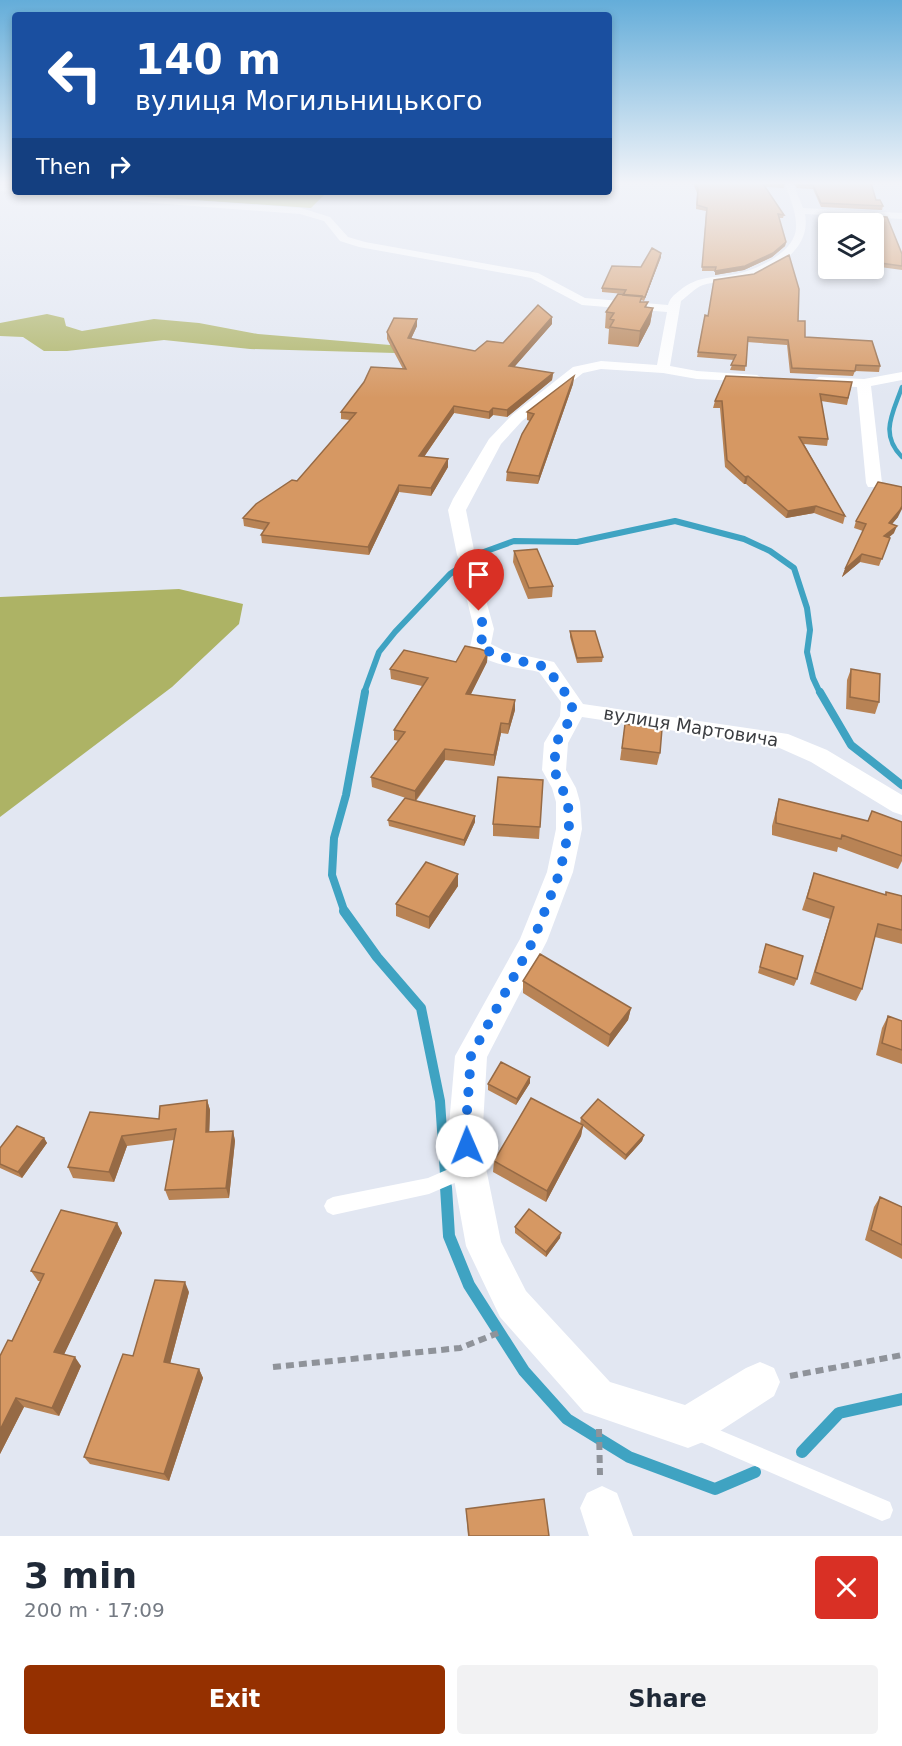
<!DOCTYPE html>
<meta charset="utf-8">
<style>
body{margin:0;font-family:"DejaVu Sans",sans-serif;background:#f2f2f3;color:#1f2937;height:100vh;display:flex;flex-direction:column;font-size:22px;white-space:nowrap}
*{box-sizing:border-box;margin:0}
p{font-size:20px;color:#747a83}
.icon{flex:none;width:33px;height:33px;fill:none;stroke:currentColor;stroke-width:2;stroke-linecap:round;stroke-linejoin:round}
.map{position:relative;height:1536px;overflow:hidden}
.sheet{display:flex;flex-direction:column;background:#fff;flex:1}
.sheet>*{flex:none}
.top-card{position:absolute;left:12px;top:12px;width:600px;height:183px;border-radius:6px;box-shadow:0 3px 9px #0003;background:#1a4fa0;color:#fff;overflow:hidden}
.tools{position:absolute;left:818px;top:213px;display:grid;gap:12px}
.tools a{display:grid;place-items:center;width:66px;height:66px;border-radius:6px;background:#fff;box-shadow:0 3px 9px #0003;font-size:30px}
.pin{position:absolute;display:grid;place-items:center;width:51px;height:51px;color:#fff;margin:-62px -26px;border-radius:50% 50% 50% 0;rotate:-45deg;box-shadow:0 0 6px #0007}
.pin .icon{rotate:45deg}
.me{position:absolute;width:66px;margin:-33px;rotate:359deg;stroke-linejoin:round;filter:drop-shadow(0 0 4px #0008)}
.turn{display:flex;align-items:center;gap:21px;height:126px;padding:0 24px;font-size:27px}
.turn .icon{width:78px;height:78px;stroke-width:2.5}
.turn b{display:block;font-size:42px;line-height:51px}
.then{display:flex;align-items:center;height:57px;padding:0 24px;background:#0003;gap:12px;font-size:22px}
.round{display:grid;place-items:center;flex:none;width:63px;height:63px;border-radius:6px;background:#f2f2f3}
.overview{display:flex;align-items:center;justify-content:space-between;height:102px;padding:0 24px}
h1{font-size:36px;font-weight:700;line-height:45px}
.cta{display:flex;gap:12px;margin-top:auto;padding:12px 24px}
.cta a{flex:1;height:69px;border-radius:6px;background:#953000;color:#fff;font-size:24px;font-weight:700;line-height:69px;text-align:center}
.cta a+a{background:#f2f2f3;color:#1f2937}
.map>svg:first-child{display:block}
</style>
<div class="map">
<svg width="902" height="1536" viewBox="0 0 902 1536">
<rect width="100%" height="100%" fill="#e2e7f2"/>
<path fill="#c0c67a" d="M76 192H324L325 194 311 208Z"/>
<path fill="#adb365" d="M47 314 64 318 66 326 82 331 154 319 199 323 258 334 402 346 395 353 250 349 164 340 67 351H44L23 337 0 336V323Z
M179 589 243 604 239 624 172 687 0 817V597Z"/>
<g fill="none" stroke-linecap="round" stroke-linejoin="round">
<path stroke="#3fa3c2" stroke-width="4.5" d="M902 387C893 413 879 434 902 457"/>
<path stroke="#3fa3c2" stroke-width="6" d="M364 693 379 652 395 632 450 574 481 553 514 541 577 542 675 521 744 539 770 551 794 568 807 608 810 630 807 652 813 678 820 693"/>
<path stroke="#3fa3c2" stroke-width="8" d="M820 692 851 745 902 785
M345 913 332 875 334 838 346 795 365 692"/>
<path stroke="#3fa3c2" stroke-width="10" d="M344 911 377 957 421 1008 440 1101 446 1189"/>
<path stroke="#3fa3c2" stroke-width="12" d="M446 1187 449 1236 469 1285 524 1371 567 1419 629 1457 715 1489 755 1472
M802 1452 839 1413 902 1399"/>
<path stroke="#8f939a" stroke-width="6" stroke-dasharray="8 5" stroke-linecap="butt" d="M273 1367 460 1348 498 1333
M790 1376 902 1355
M599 1429 600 1475"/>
<path fill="#fff" fill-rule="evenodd" d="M467 1161 473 1163 476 1169 473 1175 429 1194 333 1215 327 1212 324 1206 327 1200 333 1197 428 1178Z
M698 1421 890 1502 893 1510 890 1518 882 1521 691 1438 688 1431 691 1424Z"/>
<path fill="#fff" fill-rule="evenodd" d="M785 183H793L803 208 902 213V219L805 214C812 251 771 273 740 280 728 283 715 281 703 285 695 288 688 296 681 301L670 366 697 371 757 375 764 379 762 382 697 379 663 373 601 369 583 373 522 421 501 444 466 510 475 555 473 559H459L457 555 448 510 453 499 489 439 512 415 573 367 601 361 657 365 667 312 582 305 531 278 359 247 340 241 324 221 300 214 47 195 42 192H83L301 208 330 217 348 237 365 242 538 273 585 298 668 305C670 298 674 295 679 291 700 274 713 279 736 274 757 270 795 252 796 228 797 212 789 197 785 183Z
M0 185 15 186V192L0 191Z
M902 372V380L871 386 882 483 880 487H868L866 483 857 387 819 385 812 381 819 377 864 379Z
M470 569 477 571 479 575 494 629 491 644 505 651 554 662 583 704 788 734 827 750 902 795V815L893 812 811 762 775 746 582 717 568 743 566 770 576 788 580 802 582 829 573 872 547 941 487 1057 483 1125 486 1168 501 1242 526 1291 610 1382 685 1405 746 1368 760 1362 774 1368 780 1382 774 1396 703 1442 688 1448 584 1412 500 1317 466 1246 452 1168 449 1125 455 1056 520 939 547 872 556 829V802L552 788 542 770 544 743 560 716 561 702 539 672C519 667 482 665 470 647L474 629 461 575 463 571Z
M602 1486 617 1493 633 1536H589L580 1508 587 1493Z"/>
</g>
<path fill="#b88355" d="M693 183H785L784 188 766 187 784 215 783 218H779L786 242 785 246 772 257 744 270 715 275V271H702L706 211 696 209 697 193Z
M794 183H871L876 200 883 206 882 210 821 207 813 189 797 188Z
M826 214 887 217 902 254V270L873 266V224L828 223 825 217Z
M661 253V257L644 301 641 300V302L648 308H653L650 324 638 347 608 344 609 329 605 328 606 312 624 294 602 292V288L641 267Z
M705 315 798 321 805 337 880 366 879 372 855 371 853 376 790 373 787 345 747 342 745 371 730 370 734 360 697 357Z
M417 319V326L411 339 475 351 503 343 552 324 514 367 553 373 552 380 507 417 493 415 489 419 454 413 424 457 448 467 431 496 399 492 369 555 262 543 261 535 264 530 244 526 243 518 297 481 350 420 341 419V412L403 369 387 339V332Z
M574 376 573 384 538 484 506 481 507 472 530 421 527 420V412Z
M852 382 847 405 821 401 828 439 827 446 804 444 845 516 843 524 814 513 786 518 746 484H744L725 467 720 408H713L715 401Z
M898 517 892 524 894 533 888 538 887 545 879 566 860 562 842 577 845 569 863 531 854 528 856 521Z
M514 551 553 586 552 597 528 599 513 562Z
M570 631 603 657 602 662 577 663 570 637Z
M456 662H487L471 694 515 710 508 734 501 733 494 766 445 760 416 801 475 822 464 846 389 826 388 820 409 799 372 787 371 777 399 741 394 740V730L422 686 391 679 390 669Z
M851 669 879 702 875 714 846 709 847 680Z
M625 724 660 753 657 765 620 760Z
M543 780 539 839 493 836V824Z
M779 799 868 821 902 822V861L898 869 838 847 837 852 772 835V826Z
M814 873 885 895 886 892 902 896V944L875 937 862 989 856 1001 810 984 830 919 802 910Z
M458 874V886L429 929 396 916V904Z
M766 944 797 979 794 986 758 973Z
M523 981 631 1008 628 1020 608 1047 523 993Z
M888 1016 902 1021V1064L876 1055 882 1028Z
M530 1077V1083L516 1105 488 1090V1084Z
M207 1100 210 1110 209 1132 233 1131 235 1141 229 1198 169 1200 165 1190 174 1140 127 1146 114 1182 73 1178 68 1167 90 1112 159 1119Z
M581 1118 644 1135 642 1141 625 1160 583 1126 581 1136 546 1202 493 1172 494 1161 580 1124Z
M44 1138 47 1143 22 1178 0 1168V1148Z
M880 1197 902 1207V1259L865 1240 874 1207Z
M117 1223 122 1233 64 1354 81 1366 59 1416 24 1407 0 1454V1356L12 1341 40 1281H38L31 1271Z
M515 1227 560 1238 546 1257 515 1233Z
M189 1292 170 1364 199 1369 203 1378 169 1481 90 1464 84 1457 133 1356Z
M466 1509 549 1536H468Z"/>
<path fill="#966a45" d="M786 242 785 246 772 257 744 270 715 275V271Z
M661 253V257L644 301 645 297Z
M653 308 650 324 638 347 640 331Z
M552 317V324L509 373V366Z
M417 319V326L408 345V338Z
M553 373 552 380 507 417V410Z
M574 376 573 384 538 484 539 476Z
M454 406V413L419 464V456Z
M493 408V415L489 419V412Z
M448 459V467L431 496V488Z
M748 476 746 484H744L745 477Z
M399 485V492L369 555 368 547Z
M816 506 814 513 786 518 788 511Z
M902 506V509L898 517 887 530 889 523Z
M897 526 894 533 881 544 884 536Z
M862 554 860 562 842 577 845 569Z
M488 652 487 662 466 704V694Z
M515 700V710L508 734 509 724Z
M501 723V733L494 766V755Z
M445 749V760L415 801V791Z
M475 816V822L464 846V840Z
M458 874V886L429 929V917Z
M631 1008 628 1020 608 1047 610 1035Z
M530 1077V1083L516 1105 517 1099Z
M207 1100 210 1110 209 1143 206 1132Z
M583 1125 581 1136 546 1202 547 1191Z
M233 1131 235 1141 229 1198 226 1188Z
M644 1135 642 1141 625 1160 626 1155Z
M122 1136 127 1146 114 1182 109 1172Z
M44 1138 47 1143 22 1178 18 1172Z
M117 1223 122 1233 61 1361 54 1352Z
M561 1233 560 1238 546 1257V1252Z
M185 1282 189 1292 168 1371 164 1362Z
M75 1357 81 1366 59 1416 52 1408Z
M199 1369 203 1378 169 1481 164 1474Z
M16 1398 24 1407 0 1454V1430Z"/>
<path fill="#d69863" stroke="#966a45" stroke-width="1.5" d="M695 183H785V184H763L784 215 778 214 786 242 773 253 745 266 715 271 716 267H702L707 208 697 205 698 189Z
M797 183H871L876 200H880L883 206 821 203 813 185H798Z
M826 214 887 217 902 254V266L873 262V224H834L836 220 829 219Z
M652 248 661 253 645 297 623 295 626 290 602 288 612 266 641 267Z
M789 255 799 289 798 321H805V337L872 341 880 366 856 365 855 371 792 368 788 340 748 337 746 366 731 365 736 355 698 352 705 315 708 316 714 280 754 274Z
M618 294 642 296 640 302H648L645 307 653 308 640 331 610 327 614 320 610 319 614 313 606 312Z
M538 305 552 317 509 366 553 373 507 410 493 408 489 412 454 406 419 456 448 459 431 488 399 485 368 547 261 535 269 523 243 518 256 504 292 480 297 481 356 413 341 412 364 382 371 367 406 369 387 332 394 318 417 319 408 338 475 351 487 341 503 343Z
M574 376 539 476 507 472 522 434 534 414 527 412Z
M726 376 852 382 848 398 820 394 828 439 799 437 845 516 816 506 788 511 748 476 745 477 727 460 722 401H715Z
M878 482 902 487V506L900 510 889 523 897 526 884 536 890 538 882 559 862 554 845 569 866 524 856 521Z
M537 549 553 586 529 588 514 551Z
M570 631H595L603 657 577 658Z
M465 646 480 649 488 652 466 694 515 700 509 724 501 723 494 755 445 749 415 791 371 777 405 732 394 730 428 678 390 669 404 650 456 662Z
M851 669 880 674 879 702 850 697Z
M625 724 662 729 660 753 622 748Z
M498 777 543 780 540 827 493 824Z
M405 798 475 816 464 840 388 820Z
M779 799 868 821 872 811 902 822V856L842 835 841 839 776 823V814Z
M426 862 458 874 429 917 396 904Z
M814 873 886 895V892L902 896V930L878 924 862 989 815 972 834 907 807 898Z
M766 944 803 956 797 979 760 967Z
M540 954 631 1008 610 1035 523 981Z
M888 1016 902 1021V1050L882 1043Z
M501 1062 530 1077 517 1099 488 1084Z
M531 1098 583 1125 547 1191 494 1161Z
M598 1099 644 1135 626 1155 581 1118Z
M207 1100 206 1132 233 1131 226 1188 165 1190 176 1129 122 1136 109 1172 68 1167 90 1112 159 1119 160 1106Z
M17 1126 44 1138 18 1172 0 1164V1148Z
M880 1197 902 1207V1245L871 1230Z
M529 1209 561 1233 546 1252 515 1227Z
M61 1210 117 1223 54 1352 75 1357 52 1408 16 1398 0 1430V1356L8 1340 12 1341 44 1274 31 1271Z
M155 1280 185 1282 164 1362 199 1369 164 1474 84 1457 123 1354 133 1356Z
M544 1499 549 1536H469L466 1509Z"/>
<linearGradient id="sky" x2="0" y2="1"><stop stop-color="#64add9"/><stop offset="0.46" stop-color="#f2f4f9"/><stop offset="1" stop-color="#f2f4f9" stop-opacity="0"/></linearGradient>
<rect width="902" height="398" fill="url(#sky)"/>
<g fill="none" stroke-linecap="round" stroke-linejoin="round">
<path stroke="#1a73e8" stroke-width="10" stroke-dasharray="0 18" d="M467 1146 466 1125 471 1056 533 941 560 872 569 829 568 802 554 770 556 743 572 716V702L546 667 498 656 480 647 484 629 479 611"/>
</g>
<g text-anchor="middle" stroke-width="4.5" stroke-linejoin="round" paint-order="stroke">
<g font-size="18" fill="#3b3d41" stroke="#fff">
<text transform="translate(691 727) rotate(9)" y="6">вулиця Мартовича</text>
</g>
</g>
</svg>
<div class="tools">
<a><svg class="icon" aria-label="layers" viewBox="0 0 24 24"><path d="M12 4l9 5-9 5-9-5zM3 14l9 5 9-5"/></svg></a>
</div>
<div class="pin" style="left:479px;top:611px;background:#d93025"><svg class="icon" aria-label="arrive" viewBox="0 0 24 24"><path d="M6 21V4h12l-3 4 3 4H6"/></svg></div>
<svg class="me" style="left:467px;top:1146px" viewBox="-20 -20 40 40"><circle r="19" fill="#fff"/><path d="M0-13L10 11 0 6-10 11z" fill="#1a73e8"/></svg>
<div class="top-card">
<div class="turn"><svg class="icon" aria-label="left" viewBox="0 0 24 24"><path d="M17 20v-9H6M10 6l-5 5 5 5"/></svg><div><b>140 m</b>вулиця Могильницького</div></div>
<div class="then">Then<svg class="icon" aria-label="right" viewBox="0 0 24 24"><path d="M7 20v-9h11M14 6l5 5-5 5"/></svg></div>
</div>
</div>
<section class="sheet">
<div class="overview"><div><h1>3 min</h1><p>200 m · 17:09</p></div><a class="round" style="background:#d93025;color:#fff"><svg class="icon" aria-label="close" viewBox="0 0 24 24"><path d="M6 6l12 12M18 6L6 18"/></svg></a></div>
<div class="cta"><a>Exit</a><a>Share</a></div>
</section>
